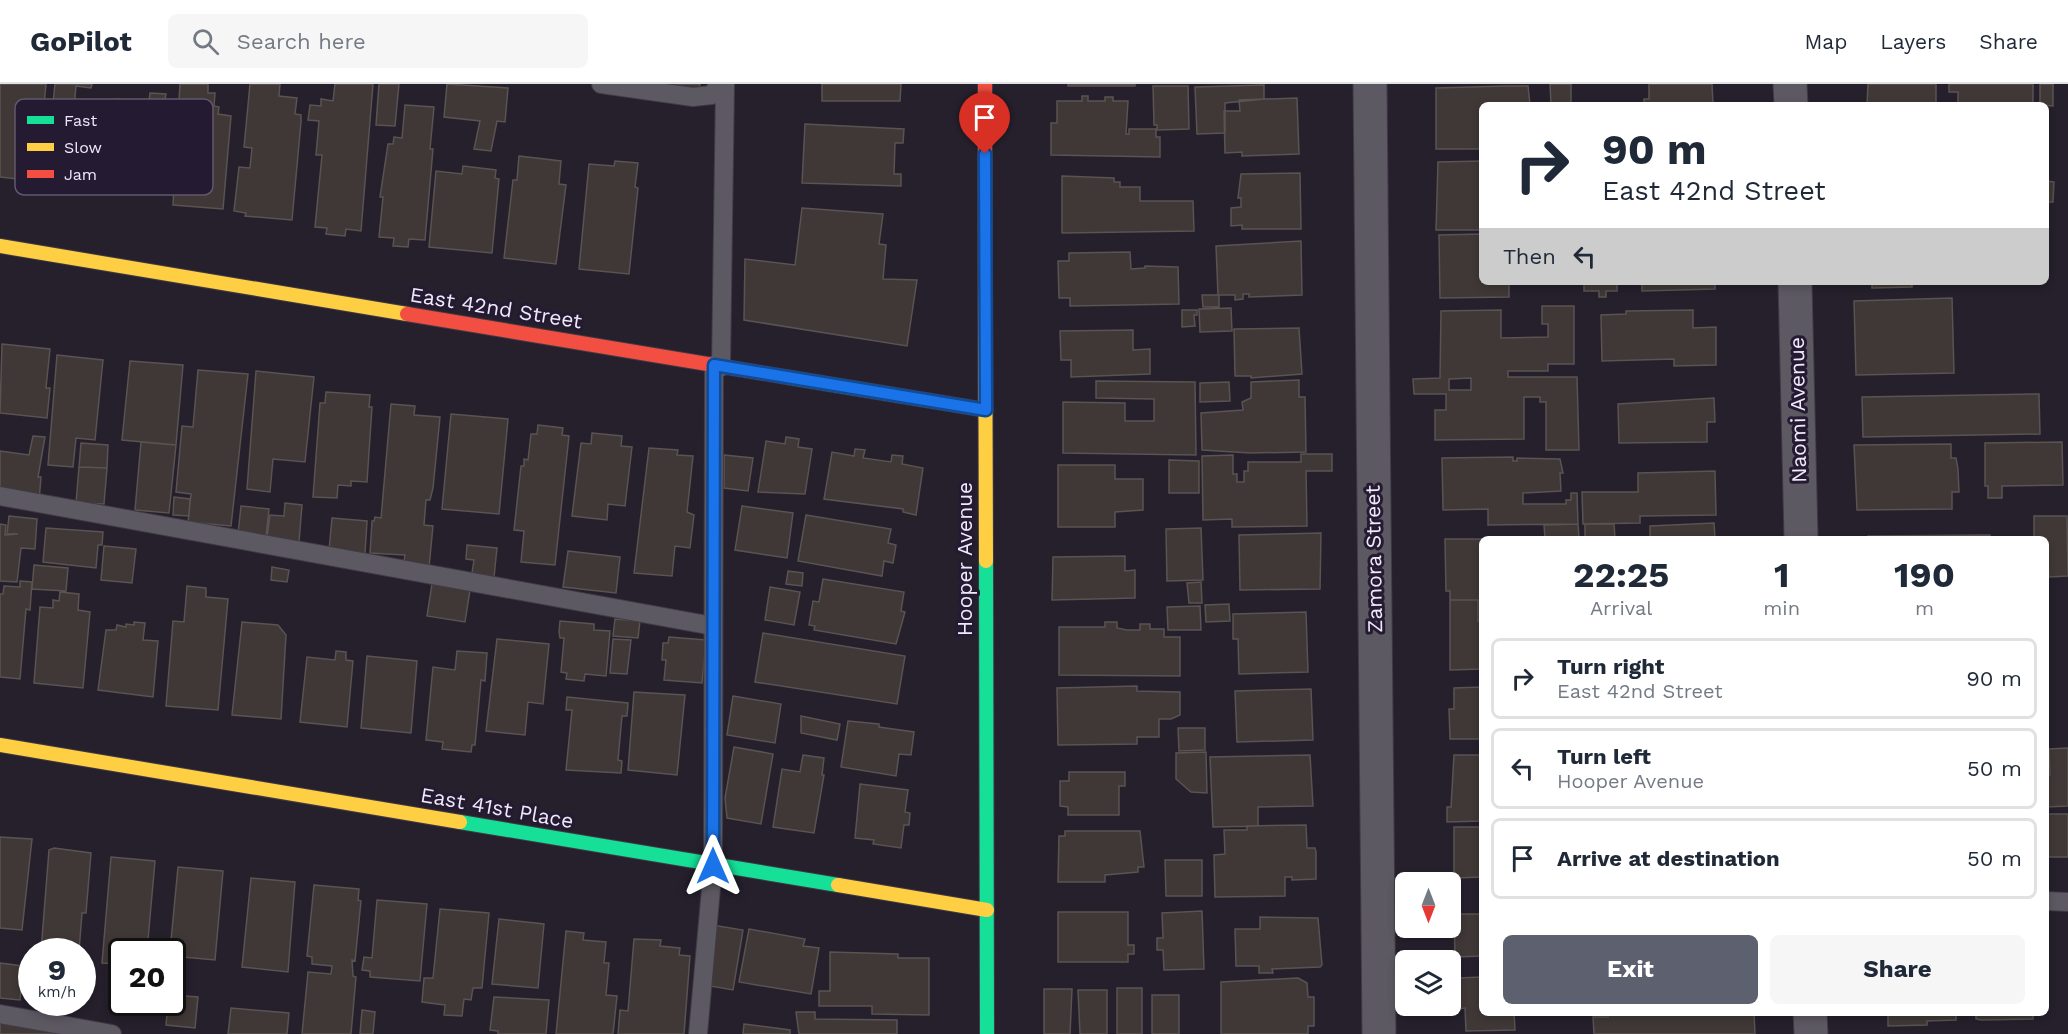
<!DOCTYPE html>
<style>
body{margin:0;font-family:"Work Sans",sans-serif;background:#f6f6f7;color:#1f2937;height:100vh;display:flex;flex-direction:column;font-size:22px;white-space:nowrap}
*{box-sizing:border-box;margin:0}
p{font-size:20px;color:#747a83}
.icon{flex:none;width:33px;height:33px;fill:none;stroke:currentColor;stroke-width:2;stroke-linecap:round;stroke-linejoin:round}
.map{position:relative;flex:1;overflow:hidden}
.panel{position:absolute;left:1479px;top:452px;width:570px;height:480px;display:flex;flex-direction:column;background:#fff;border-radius:9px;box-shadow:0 3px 9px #0003}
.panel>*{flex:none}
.banner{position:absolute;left:1479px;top:18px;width:570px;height:183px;border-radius:9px;box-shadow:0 3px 9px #0003;background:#fff;color:#1f2937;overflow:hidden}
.needle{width:39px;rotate:180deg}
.fabs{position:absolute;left:1395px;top:788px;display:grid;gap:12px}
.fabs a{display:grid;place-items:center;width:66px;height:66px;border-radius:9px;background:#fff;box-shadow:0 3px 9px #0003;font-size:30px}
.speed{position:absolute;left:18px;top:854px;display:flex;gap:12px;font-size:30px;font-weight:700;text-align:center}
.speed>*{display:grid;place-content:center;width:78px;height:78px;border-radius:50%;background:#fff;box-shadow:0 3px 9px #0003;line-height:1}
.speed small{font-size:15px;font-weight:400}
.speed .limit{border:3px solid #111;border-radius:9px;background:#fff;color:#111}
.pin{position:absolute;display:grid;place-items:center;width:51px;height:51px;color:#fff;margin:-62px -26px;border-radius:50% 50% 50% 0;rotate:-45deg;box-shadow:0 0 6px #0007}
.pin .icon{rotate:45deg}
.me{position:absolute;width:66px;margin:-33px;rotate:0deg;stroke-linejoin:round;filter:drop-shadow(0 0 4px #0008)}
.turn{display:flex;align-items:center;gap:21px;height:126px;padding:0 24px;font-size:27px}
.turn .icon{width:78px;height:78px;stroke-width:2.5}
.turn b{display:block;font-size:42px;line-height:51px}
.then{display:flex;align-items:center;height:57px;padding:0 24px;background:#0003;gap:12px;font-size:22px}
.eta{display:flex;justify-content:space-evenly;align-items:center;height:102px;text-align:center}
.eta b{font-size:36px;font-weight:700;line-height:42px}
.button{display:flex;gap:12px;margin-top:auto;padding:12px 24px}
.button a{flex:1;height:69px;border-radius:9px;background:#5d606e;color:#fff;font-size:24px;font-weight:700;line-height:69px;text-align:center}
.button a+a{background:#f6f6f7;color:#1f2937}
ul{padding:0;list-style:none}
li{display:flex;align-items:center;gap:18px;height:81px;margin:0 12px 9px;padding:0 12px;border:3px solid #e0e1e3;border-radius:9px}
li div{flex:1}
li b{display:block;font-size:22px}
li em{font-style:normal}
header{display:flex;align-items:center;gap:36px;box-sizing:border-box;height:84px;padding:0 30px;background:#fff;border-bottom:2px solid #e0e1e3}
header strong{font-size:28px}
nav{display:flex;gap:33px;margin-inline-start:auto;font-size:21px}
.search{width:420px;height:54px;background:#f6f6f7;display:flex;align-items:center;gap:15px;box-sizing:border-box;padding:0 21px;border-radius:9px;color:#747a83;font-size:22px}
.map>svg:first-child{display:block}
</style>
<header>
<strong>GoPilot</strong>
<div class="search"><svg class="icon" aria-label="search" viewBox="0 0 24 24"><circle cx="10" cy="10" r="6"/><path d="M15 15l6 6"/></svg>Search here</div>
<nav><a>Map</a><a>Layers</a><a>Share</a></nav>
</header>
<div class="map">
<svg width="2068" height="950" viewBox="0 0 2068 950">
<rect width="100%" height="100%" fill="#25202c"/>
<path fill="#3f3836" stroke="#595352" stroke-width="1.5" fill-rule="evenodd" d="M0 0H46L44 21H34V26L46 27 44 56 31 54 27 96 0 93Z
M55 0H92L91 4 76 2 74 23 96 25 88 101 45 96Z
M180 0H208V9H215L214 22 219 23 218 30 231 32 223 125 173 121Z
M250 0H280L279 12 297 14 295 30 301 31V38L292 136 245 132 246 129 234 127 239 83 250 84 252 64 244 63Z
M335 0H373L361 147 346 145 345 152 326 150 327 144 315 143 322 71H316L319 37 308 36 310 21 321 22V15L333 17Z
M379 0H399L395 42 376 41Z
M447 0 508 4 505 38 497 37 491 67 474 65 480 37 444 33Z
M662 0H700L699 6Z
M822 0H901L900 17H822Z
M1068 0H1135V2H1068Z
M1550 0H1571V21H1551Z
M1649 0H1712L1713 21H1644V15H1649Z
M1868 0H1936V21H1867Z
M1949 0H2033V21H1958V8H1949Z
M2040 0H2053V22L2040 21Z
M1264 1V15L1225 19V49L1197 50 1195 3Z
M1153 2H1188L1189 45 1157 46V41H1154Z
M1506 2H1528L1530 21H1482V65H1436V4Z
M150 9 166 10 160 41 167 42 161 102 140 100V105L110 103 116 15 149 18Z
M1082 12H1088V17H1105V13H1113V17H1128L1126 50H1129V45H1156V53H1160V73L1051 71V39H1057V17H1082Z
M1297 14 1299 70 1242 72V68L1225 69 1224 27H1240L1239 16Z
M405 21 434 23 430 65H433L425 156 409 155 408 163 393 162 394 154 379 153 383 113H380L388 60H393L394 53 402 54Z
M805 40 904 45 903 59H895L894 90H901V102L802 99Z
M519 72 561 77 559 100 566 101 556 180 504 174 513 96H517Z
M615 77 638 79 635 103 638 104 629 190 579 185 589 80 614 82Z
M1482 77V146H1436L1438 78Z
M463 82 496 86 495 94 499 95 492 169 429 163 436 87 462 90Z
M1300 89 1301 145H1242V141L1231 142V124L1241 123V114H1238L1241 90Z
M1062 92 1114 94V98H1120V103H1140V117H1193L1194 147 1062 149Z
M2046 97 2054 98 2053 118H2046Z
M802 124 883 130 879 160 886 161 883 195 917 196 907 262 744 236 745 175 795 181Z
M1482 150V198H1509V213L1440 214 1439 151Z
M1301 157 1302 211 1249 213V210H1243V215L1235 216V211H1219V223H1203L1202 211H1218L1216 162Z
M1130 168 1131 185 1145 184V182L1178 183 1179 220 1070 222V214H1059L1058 177H1069V169Z
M1584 198H1617V207H1606V213H1599V207H1584Z
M1642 198H1715V205L1642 207Z
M1872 198H1912V203L1872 204Z
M1952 214 1954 289 1856 291 1854 217Z
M1542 222H1574V280H1548V287H1508V293H1577L1579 366H1546V318H1540V313H1524V355L1435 356V326H1446V310H1414L1413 295 1440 294 1441 227 1501 226V254L1548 253V240H1542ZM1471 294V306H1449V295Z
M1231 224 1232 247 1200 248 1199 225Z
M1182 226H1197V231H1194L1195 242 1182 243Z
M1693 226V244L1716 243V281L1674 282V275L1602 277 1601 231 1626 230V227Z
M1299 244 1302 290 1251 294V292H1235L1234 245Z
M1133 246V266L1150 265V290L1071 293V276H1061L1060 247Z
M2 260 50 265 46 304H50L47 334 0 329Z
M57 271 103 276 95 356 76 354 73 383 48 381Z
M130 277 183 281 176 361 122 356Z
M198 286 248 290 231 442 188 438 191 410 176 408 182 342 193 343Z
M256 287 314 293 305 378 273 375 270 408 247 405Z
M1299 296V313H1305L1306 368 1250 369 1202 366 1201 329 1243 326 1242 318 1251 314V298Z
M1096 297 1195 298 1196 371 1063 369V318L1125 319V337H1154V315L1096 314Z
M1229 298 1230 317 1200 318V299Z
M326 308 370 311 369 323H372L367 398 351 397V402L338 401 337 414 313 413 320 319H325Z
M2039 310 2040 350 1863 353 1862 313Z
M1714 314 1715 338H1707V358L1619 359 1618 320Z
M391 320 415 322 414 331 440 333 433 404 430 416H426L424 441 433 442 429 483 404 477 405 471 370 469 372 437H374L375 433 381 434Z
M451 330 508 335 499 430 442 425Z
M538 341 563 344 562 351 569 352 555 481 521 478 524 447 514 446 521 382H524V375L528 376 531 350H537Z
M592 349 622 352 621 362 632 363 625 422 608 420 607 436 572 432 581 359 591 360Z
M33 352 45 353 38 393H41L39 417 0 409V367L29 371Z
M786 353 799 355 798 363 812 365 805 410 758 408 766 357 785 360Z
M141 358 176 361 169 429 135 426Z
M2062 358 2063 401 2002 402V414H1988V402H1985V359Z
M81 359 108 361 107 384 79 383Z
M1951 360V374H1956L1958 385 1959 408H1952V425L1857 426 1854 361Z
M649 364 678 366 677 371 693 372 687 428 694 431 690 464 675 462 672 492 634 489Z
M855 365 865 366 863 374 891 378 892 371 903 372 902 380 923 384 916 431 903 428V425L824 415 832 368 854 372Z
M1301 370H1332V387H1306L1307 442 1232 443V435L1203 436 1202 372 1233 371V390H1237V398H1244V387H1248V378H1301Z
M724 371 753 374 748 407 724 404Z
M1513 373V377H1517V374L1560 375 1563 389H1560L1561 407 1523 409V420H1566V416H1571V409H1577L1578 440 1488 441V425L1443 426 1442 374Z
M1169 376 1199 377V409H1169Z
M1058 381H1115V395H1143V426L1115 428V443H1058Z
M79 383 107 384 104 420 76 419Z
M1715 387 1716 431 1640 432V439L1583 440 1582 408H1638V389Z
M174 413 190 415 189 432 173 431Z
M285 419 302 421 299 458 267 454 270 431 284 432Z
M241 422 269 425 266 453 238 450Z
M742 422 793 429 787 474 735 466Z
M806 431 891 445 888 459 896 461 893 479 884 477 882 492 798 477Z
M9 432 37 435 35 465 21 464 17 498 0 497V440L6 441 5 451 18 450H7Z
M2034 432H2067L2068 492 2049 493 2046 454H2034Z
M332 434 367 437 365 469 329 466Z
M1714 439 1715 454H1650V442Z
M1578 440 1579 454H1545L1544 441Z
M1585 440H1614L1615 454H1585Z
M46 444 103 448 102 461H98L96 484 43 478Z
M1201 444 1203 496 1167 497 1166 445Z
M1321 449 1320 505 1240 506 1239 451Z
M1990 451V454H1868V452Z
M1445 455H1482V516H1450V507H1446Z
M467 461 497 464 494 493 472 489 474 476 466 475Z
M104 462 136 465 132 499 101 496Z
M568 467 620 473 616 509 563 503Z
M1125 472V487L1135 486V514L1052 516 1053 473Z
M34 481 68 484 66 507 32 505Z
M272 483 289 486 287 498 271 496Z
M788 487 803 489 802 502 786 500Z
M823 495 904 508 901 527 905 528 896 560 814 546 815 542 809 541 813 517 819 518Z
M20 497 32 498 30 526 26 525 20 595 0 593V510H3L4 502 20 503Z
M1201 498 1202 519H1189L1187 499Z
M432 500 470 506 465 538 427 532Z
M187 502 206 504V513L228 515 218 626 166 622 173 537 184 538Z
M770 503 800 508 794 541 765 536Z
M60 508 79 510 78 526 90 528 83 604 34 599 40 523 53 524V516L59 517Z
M1450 516H1478V537L1482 536V585L1450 586Z
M1229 520 1230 537 1206 538 1205 521Z
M1200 522 1201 546H1168L1167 523Z
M1306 528 1308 588 1239 590 1238 555H1233V530Z
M615 535 640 537 638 554 613 552Z
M560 537 594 540V546L610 547 606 592 585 590 584 597 566 595 567 589 561 588 564 554H560L559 548Z
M134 538 145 539 143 556 158 557 153 613 98 606 106 546H116L117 541 126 543V540L134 541Z
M242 538 278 541 286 551 281 635 232 631Z
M1105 538H1117V544L1127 546H1140V540H1150V545H1164V553H1180V592L1059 591V543H1105Z
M763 549 905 572 897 620 755 598Z
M669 553 706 556 702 599 664 596 666 576H662L663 559H668Z
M497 555 549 560 543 620 528 618 525 651 486 647Z
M613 555 631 556 627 590 610 589Z
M336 567 346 568V576L353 577 347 643 300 638 307 573 335 576Z
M457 567 487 569 485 597 481 596 475 661H472L471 668 442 665 443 658 426 656 433 583 455 586Z
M367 572 417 577 411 649 361 644Z
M1137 602V607L1180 608V631L1171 635H1159V653H1137V660L1058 661 1057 604Z
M1482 603V655H1450L1449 625H1454V604Z
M1311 605 1313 656 1237 658 1235 607Z
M634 608 685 611 677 691 628 686Z
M733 612 781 620 775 659 727 651Z
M567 613 628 619 627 632H622L618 676 622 677 621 689 566 686 572 626H566Z
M801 632 840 640 837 656 801 649Z
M848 637 879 640V643L914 648 911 671 899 670 896 692 841 683Z
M1178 644H1205V666L1179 667Z
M734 663 773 670 761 740 727 734 725 714Z
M2068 664V722L2046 723V691H2050L2049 665Z
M1206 668 1207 709 1191 708 1176 695V669Z
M803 671 824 674 822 691H824L814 749 773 743 782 685 800 688Z
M1310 671 1313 722 1258 723V742L1213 743 1210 673Z
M1454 671H1482V737L1447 738V723H1451Z
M1069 688H1125V702H1119V731H1068V723L1060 722V697H1069Z
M860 700 908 706 905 728 910 729 909 741H904L901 764 873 760 874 756 855 754Z
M2046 730H2068V773H2046Z
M1306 741 1307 764H1315L1316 768V795L1292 796V793H1285V812L1215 813 1214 771 1225 770 1224 746H1247V742Z
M1454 743H1482V793L1454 794Z
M1065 747H1140L1144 783H1138V788L1105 791V798H1058L1059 752H1065Z
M0 753 32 755 22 846 0 844Z
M54 764 91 769 86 829H82L79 867H41L49 766Z
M111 773 155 777 147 867H122V880L102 879Z
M1165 776H1202V812H1166Z
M178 783 223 787 215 876 172 872V867H170Z
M251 794 295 798 288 888 242 883Z
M314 801 359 805 358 816 361 817 355 877 352 876 353 892 356 893 351 950H302L308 888 331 890 332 882 312 880V873L307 872Z
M377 816 427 820 420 897 370 893V887L362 886 364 873 372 874Z
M440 825 489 829 482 904H473L471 916 464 915 462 932 444 931 445 921 422 918 424 894H433Z
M1202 827 1204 885 1164 886 1163 866H1157V854H1163L1162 829Z
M1058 828H1128V861H1134V870H1128V878H1058Z
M1454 830H1482V872L1455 873Z
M1260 833 1318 834 1322 881 1320 883 1272 885 1273 889H1259V882H1236L1235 845H1260Z
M499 835 544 840 538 904 492 900Z
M712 841 743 846 733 906 704 901Z
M749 845 805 855 803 862 819 864 811 910 739 898Z
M566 847 584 849 583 856 606 858 604 879H609L606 911 617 912 613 950H556Z
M634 855 661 856 660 862 680 864 679 871 690 872 684 950H618L620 926 628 927Z
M830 868 898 870V874H929V931L872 930V922H819V907H830Z
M0 879 23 882 20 916 0 914Z
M1482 893V928H1514L1515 946 1466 947 1465 924 1458 925V894Z
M1298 894 1307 899 1308 913H1314V942H1308V950H1221V898Z
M1117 904H1142V950H1117Z
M1044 905H1072L1070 950H1044Z
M1078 906H1107V950H1080Z
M172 911 198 913 195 944 166 941 168 918H172Z
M1152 911H1179V950H1152Z
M494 913 549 916 546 950H498V947L490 946Z
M231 924 289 929 287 950H228Z
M362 926 375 928 373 950H360Z
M796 928H815V935L897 936V950H799Z
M1608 928H1754L1755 950H1594L1593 933H1608Z
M1888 928H1956V936L1927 937V941L1888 942Z
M1976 928H2033V935L1981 936 1976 935Z
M0 939 56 949V950H0Z
M744 940 790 946V950H743Z"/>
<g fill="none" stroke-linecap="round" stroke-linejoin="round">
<g stroke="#403a46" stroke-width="20">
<path id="lane" d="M601 0 693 13 712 11 719 0
M721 283 725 0
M0 412 713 542
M2046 817 2068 818
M0 930 112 950
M698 950 713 782 714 281"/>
</g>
<g stroke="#403a46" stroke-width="35">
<path id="street" d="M1370 0 1379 950
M1790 0 1791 21
M1795 198 1801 454
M1810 928 1811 950"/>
</g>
<g stroke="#403a46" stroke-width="16">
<path id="fast" d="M792 294 986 326
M986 477 987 950
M460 738 838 801"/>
</g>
<g stroke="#403a46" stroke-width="16">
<path id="slow" d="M0 162 407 230
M985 185 986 477
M0 661 460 738
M838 801 987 826"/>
</g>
<g stroke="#403a46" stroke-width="16">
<path id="jam" d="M985 0V185
M407 230 792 294"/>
</g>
<use href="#lane" stroke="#5d5963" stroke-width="18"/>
<use href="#street" stroke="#5d5963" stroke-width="33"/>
<use href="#fast" stroke="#16e098" stroke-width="14"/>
<use href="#slow" stroke="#ffcf43" stroke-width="14"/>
<use href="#jam" stroke="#f24e42" stroke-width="14"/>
</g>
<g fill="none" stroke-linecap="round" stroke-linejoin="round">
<g stroke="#114b97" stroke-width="15">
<path id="route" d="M713 782 714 281 986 326 985 70"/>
</g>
<use href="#route" stroke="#1a73e8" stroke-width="10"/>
</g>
<g text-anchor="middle" stroke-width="6" stroke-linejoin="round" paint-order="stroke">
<g font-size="21" fill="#f0e9fa" stroke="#241a32">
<text transform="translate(496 224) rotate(9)" y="7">East 42nd Street</text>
<text transform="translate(1798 326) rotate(-91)" y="7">Naomi Avenue</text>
<text transform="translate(965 475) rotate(-90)" y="7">Hooper Avenue</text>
<text transform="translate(1374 475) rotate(-91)" y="7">Zamora Street</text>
<text transform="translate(497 724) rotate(10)" y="7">East 41st Place</text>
</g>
</g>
<rect x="15" y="15" width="198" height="96" rx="9" fill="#241a32" stroke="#61586e" stroke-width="1.5"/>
<rect x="27" y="32" width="27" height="8" fill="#16e098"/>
<rect x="27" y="59" width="27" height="8" fill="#ffcf43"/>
<rect x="27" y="86" width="27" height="8" fill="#f24e42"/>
<g font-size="16" fill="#f0e9fa">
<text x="64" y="42">Fast</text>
<text x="64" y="69">Slow</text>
<text x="64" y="96">Jam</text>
</g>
</svg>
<div class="fabs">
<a><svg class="needle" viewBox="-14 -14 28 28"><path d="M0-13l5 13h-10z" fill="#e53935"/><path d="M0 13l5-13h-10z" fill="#747a83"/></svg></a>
<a><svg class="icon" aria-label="layers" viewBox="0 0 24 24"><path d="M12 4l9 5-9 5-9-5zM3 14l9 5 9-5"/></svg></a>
</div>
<div class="speed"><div>9<small>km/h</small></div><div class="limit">20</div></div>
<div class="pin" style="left:985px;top:70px;background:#d93025"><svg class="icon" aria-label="arrive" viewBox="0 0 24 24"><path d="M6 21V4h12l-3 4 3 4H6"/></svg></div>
<svg class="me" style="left:713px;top:782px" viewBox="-20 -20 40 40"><path d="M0-17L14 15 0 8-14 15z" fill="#1a73e8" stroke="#fff" stroke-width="4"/></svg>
<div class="banner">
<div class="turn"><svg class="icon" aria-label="right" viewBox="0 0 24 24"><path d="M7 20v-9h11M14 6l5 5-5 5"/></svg><div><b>90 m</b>East 42nd Street</div></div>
<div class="then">Then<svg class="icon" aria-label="left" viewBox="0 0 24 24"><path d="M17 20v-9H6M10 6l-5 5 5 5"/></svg></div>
</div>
<section class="panel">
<div class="eta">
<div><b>22:25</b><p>Arrival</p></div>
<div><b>1</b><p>min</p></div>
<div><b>190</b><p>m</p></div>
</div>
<ul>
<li><svg class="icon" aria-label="right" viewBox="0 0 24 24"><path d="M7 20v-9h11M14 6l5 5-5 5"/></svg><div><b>Turn right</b><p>East 42nd Street</p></div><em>90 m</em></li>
<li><svg class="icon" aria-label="left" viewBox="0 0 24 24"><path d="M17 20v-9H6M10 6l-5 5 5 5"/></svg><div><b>Turn left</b><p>Hooper Avenue</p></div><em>50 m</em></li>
<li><svg class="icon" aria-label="arrive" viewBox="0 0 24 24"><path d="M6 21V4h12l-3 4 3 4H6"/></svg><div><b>Arrive at destination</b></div><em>50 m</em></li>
</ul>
<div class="button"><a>Exit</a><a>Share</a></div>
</section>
</div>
